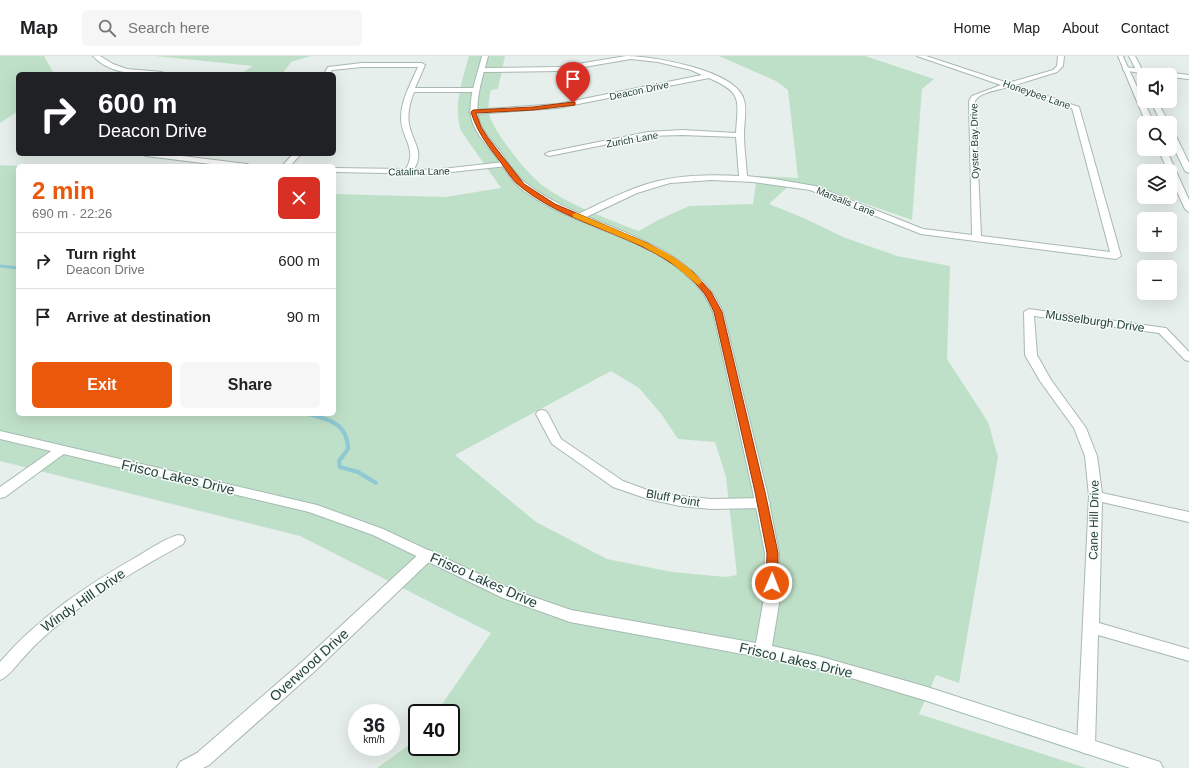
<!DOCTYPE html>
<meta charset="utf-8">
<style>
body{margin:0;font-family:Helvetica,sans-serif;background:#f6f6f6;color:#202124;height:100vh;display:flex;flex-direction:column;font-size:15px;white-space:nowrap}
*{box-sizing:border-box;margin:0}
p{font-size:13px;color:#757577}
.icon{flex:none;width:22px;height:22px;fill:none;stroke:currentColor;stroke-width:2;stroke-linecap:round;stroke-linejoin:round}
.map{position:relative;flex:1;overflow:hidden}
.panel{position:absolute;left:16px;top:108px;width:320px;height:252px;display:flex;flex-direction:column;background:#fff;border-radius:6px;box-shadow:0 4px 16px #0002}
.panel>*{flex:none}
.banner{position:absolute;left:16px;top:16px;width:320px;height:84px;border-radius:6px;box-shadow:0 4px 16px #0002;background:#202124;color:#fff;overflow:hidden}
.buttons{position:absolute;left:1137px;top:12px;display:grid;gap:8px}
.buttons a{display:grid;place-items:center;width:40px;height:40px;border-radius:6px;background:#fff;box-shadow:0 4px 16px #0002;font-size:20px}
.speed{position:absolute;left:348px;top:648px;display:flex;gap:8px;font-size:20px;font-weight:700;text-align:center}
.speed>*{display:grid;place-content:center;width:52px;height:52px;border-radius:50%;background:#fff;box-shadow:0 4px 16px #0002;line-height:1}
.speed small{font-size:10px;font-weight:400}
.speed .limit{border:2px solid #111;border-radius:6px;background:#fff;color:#111}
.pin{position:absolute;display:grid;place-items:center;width:34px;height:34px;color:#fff;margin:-41px -17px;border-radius:50% 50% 50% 0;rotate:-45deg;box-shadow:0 0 4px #0007}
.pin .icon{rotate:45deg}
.me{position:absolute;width:44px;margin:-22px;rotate:1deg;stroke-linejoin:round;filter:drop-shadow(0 0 3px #0008)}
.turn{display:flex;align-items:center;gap:14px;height:84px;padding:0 16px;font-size:18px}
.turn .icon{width:52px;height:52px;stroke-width:2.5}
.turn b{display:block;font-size:28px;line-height:34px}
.round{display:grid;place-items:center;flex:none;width:42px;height:42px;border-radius:6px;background:#f6f6f6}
.head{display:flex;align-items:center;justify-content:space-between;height:68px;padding:0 16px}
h1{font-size:24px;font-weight:600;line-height:30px;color:#ea580c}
.primary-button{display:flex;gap:8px;margin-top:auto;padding:8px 16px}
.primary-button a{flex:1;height:46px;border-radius:6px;background:#ea580c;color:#fff;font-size:16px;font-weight:600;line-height:46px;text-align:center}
.primary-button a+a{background:#f6f6f6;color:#202124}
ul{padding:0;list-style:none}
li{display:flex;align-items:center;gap:12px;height:56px;padding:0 16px;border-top:1px solid #e0e0e0}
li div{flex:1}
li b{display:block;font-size:15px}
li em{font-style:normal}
header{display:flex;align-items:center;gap:24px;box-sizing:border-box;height:56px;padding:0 20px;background:#fff;border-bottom:1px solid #e0e0e0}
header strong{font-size:19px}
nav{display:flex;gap:22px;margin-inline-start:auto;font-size:14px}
.search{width:280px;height:36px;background:#f6f6f6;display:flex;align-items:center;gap:10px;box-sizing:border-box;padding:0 14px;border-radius:6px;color:#757577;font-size:15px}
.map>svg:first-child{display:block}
</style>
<header>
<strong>Map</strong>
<div class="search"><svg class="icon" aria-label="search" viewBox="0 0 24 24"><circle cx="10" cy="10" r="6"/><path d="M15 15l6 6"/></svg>Search here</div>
<nav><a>Home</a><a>Map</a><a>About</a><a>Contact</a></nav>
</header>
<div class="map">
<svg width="1189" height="712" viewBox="0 0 1189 712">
<rect width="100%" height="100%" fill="#e6efeb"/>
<path fill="#bfe0c8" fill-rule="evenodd" d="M0 0H44L53 16 52 18H18V55L0 67Z
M155 0H311L291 6 282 18H240L253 10Z
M469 0H505L498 33 491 34C489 43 487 52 490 61 495 77 528 119 542 129 567 148 609 164 639 175L658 164 689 150 753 148 757 120 798 122 788 34 776 25 719 0H865L934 23 922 33 912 164 815 130 793 126 769 148 806 163 843 181 897 200 950 210 947 303 988 366 998 401 959 627 936 619 919 658 1086 712H377L417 683V691H451V657H436L491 577 300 480 0 405V109L18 110V358H334V138L445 141 501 132 461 75C453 50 462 25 469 0ZM611 315 639 332 662 359 678 383 715 386 726 421 737 519 726 521 672 516 607 503 536 466 455 399Z"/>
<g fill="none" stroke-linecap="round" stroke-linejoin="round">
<path stroke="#8ec9d4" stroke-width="3" d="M0 210 18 212"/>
<path stroke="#8ec9d4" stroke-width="4" d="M308 358C329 363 348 368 348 393L339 405 340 411 358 416 376 427"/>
<g stroke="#a8b8b2" stroke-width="2">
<path id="street" d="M93 0H100L113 8 127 13 162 16 165 18C141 18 111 20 93 0Z
M626 0C652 0 737 14 744 44 747 54 744 67 744 78 744 92 746 106 747 120L774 123 815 130 923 173 972 179 969 45 972 40 1001 29 917 0H926L1008 27 1053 14 1057 10 1058 0H1064L1063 10 1057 16 1015 29 1079 51 1121 200 1116 203 921 178 810 134 753 126 711 124 670 127 637 137 582 163H576L575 161 576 159C597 149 618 138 641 130 672 119 706 118 739 120L736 81 682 79 648 80 549 100 545 98 549 96 648 76 682 74 736 77C738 43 743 37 709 22L558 52 473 58 469 56 473 54 558 48 702 19 691 14 658 6 631 3 560 15 482 16 479 14 482 12 560 11ZM1008 31 1072 52 1110 196 981 180 975 45C980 36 999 34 1008 31Z
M362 7H422L425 9 415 32H476L479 34 476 36H414C410 46 407 57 409 68 412 86 425 95 414 113L433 114 504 106H507V110L433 118 334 116V112L406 113C418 93 401 82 401 62 401 44 411 27 418 11H362L332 14 330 18H324L328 11Z
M1125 11 1189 19V23L1170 21V19H1150L1123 14V12Z
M142 98H166L247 108 251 110H227L146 100Z
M293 98H301L290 110H282Z
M1029 253 1166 272 1189 296V305L1185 304 1159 277 1034 260 1037 299 1051 324 1086 372 1097 400 1102 437 1189 456V466L1102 446 1099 567 1189 593V605L1098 579 1095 690 1092 695 1086 698 1080 695 1077 690 1089 440 1085 400 1074 372 1040 325 1025 299 1024 256Z
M542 354 546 355 548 358 561 383 623 425 650 435 680 440 711 443 763 442 768 444 770 447 768 450 763 452 711 453 680 450 648 443 613 431 552 388 536 358 538 355Z
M61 390 65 391 67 394 65 397 5 441 0 442V431L57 391Z
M178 479 183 480 185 484 183 488C142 511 101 534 64 564 50 575 36 587 24 601 16 609 10 620 0 624V606C38 562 87 529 138 500 150 493 164 483 178 479Z
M427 494 432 495 434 499 432 503 315 615 209 709 203 712H177L180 706 197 697 303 605 422 495Z"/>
</g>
<g stroke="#a4bbb3" stroke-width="2">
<path id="secondary" d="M482 0H488C484 17 475 42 478 60 480 73 491 85 500 95 508 106 516 121 527 128 584 171 665 176 711 235 716 241 719 249 723 256L767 436 779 497 780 542 772 590 818 600 924 630 1154 704 1160 706 1163 712H1130L924 644 818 612 570 566 503 542 373 479 309 456 0 383V375L317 449 383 473 513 534 571 554 756 587 764 542 765 497 753 436 713 256C710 250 707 243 703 237 658 178 576 176 520 132 510 123 502 109 494 98 485 87 473 74 471 60 468 42 478 17 482 0Z
M1118 0H1124L1123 1 1154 67H1146Z
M1129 0H1135L1145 19 1144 26 1141 24Z
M1151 45H1157L1169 67H1161Z
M1170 74 1174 76 1189 107V117L1185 115 1170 84Z
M1158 93H1166L1189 144V156L1185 153 1170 120V115H1168Z"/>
</g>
<use href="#street" fill="#fff" fill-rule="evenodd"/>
<use href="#secondary" fill="#fff" fill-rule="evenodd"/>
</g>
<path fill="#ea580c" stroke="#983908" d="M573 46H575V49L533 54 476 57 481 71 488 82 524 128 555 148 647 187 674 202 693 216 711 236 722 256 765 436 778 497V527L776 530 772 531 768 530 766 527 767 497 755 436 714 256C711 250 708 243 704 237 658 179 577 176 521 131 511 124 504 110 496 100 485 86 476 73 471 56L473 54 533 51Z"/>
<path fill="#f59e0b" d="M576 157C587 161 599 167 610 171 642 185 680 198 702 226L698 229 669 205 642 190 573 161V158Z"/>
<g text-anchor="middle" stroke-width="3" stroke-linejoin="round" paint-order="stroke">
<g font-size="10" fill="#24423a" stroke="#f7fbf9">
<text transform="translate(639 34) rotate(-12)" y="4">Deacon Drive</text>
<text transform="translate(1037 38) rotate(19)" y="4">Honeybee Lane</text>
<text transform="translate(632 83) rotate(-10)" y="4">Zurich Lane</text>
<text transform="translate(974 85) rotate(-91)" y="4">Oyster Bay Drive</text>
<text transform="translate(419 115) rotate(-1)" y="4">Catalina Lane</text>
<text transform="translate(846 145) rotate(22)" y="4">Marsalis Lane</text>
</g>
<g font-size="12" fill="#24423a" stroke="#f7fbf9">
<text transform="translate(1095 265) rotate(8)" y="4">Musselburgh Drive</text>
<text transform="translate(673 442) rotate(10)" y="4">Bluff Point</text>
<text transform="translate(1094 464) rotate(-89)" y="4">Cane Hill Drive</text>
</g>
<g font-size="14" fill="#24423a" stroke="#f7fbf9">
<text transform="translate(178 421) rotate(13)" y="5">Frisco Lakes Drive</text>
<text transform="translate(484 524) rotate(24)" y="5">Frisco Lakes Drive</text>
<text transform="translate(83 544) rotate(-35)" y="5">Windy Hill Drive</text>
<text transform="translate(796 604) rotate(13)" y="5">Frisco Lakes Drive</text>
<text transform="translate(309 609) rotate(-42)" y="5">Overwood Drive</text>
</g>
</g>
</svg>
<div class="buttons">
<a><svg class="icon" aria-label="sound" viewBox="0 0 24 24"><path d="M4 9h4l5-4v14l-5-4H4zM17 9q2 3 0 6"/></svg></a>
<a><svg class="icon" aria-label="search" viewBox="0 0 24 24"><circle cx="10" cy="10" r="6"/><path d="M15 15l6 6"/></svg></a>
<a><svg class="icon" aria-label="layers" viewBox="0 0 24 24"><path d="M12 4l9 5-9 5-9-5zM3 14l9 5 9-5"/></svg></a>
<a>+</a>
<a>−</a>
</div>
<div class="speed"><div>36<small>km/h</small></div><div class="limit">40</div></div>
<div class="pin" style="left:573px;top:47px;background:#d93025"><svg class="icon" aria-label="arrive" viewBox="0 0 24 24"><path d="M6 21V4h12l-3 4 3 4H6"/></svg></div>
<svg class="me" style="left:772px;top:527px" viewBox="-20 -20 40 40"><circle r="17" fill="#ea580c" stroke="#fff" stroke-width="3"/><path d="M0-11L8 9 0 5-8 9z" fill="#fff"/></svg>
<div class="banner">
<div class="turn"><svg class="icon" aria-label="right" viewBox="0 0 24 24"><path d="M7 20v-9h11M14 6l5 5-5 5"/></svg><div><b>600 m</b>Deacon Drive</div></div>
</div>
<section class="panel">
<div class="head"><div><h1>2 min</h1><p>690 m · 22:26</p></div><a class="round" style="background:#d93025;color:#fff"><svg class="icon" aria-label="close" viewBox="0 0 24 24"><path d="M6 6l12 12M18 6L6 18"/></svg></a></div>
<ul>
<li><svg class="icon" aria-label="right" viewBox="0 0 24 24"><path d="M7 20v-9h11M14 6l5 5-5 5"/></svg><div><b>Turn right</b><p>Deacon Drive</p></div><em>600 m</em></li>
<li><svg class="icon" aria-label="arrive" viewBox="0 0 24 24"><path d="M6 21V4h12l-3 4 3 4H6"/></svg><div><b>Arrive at destination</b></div><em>90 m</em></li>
</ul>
<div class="primary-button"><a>Exit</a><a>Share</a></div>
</section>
</div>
